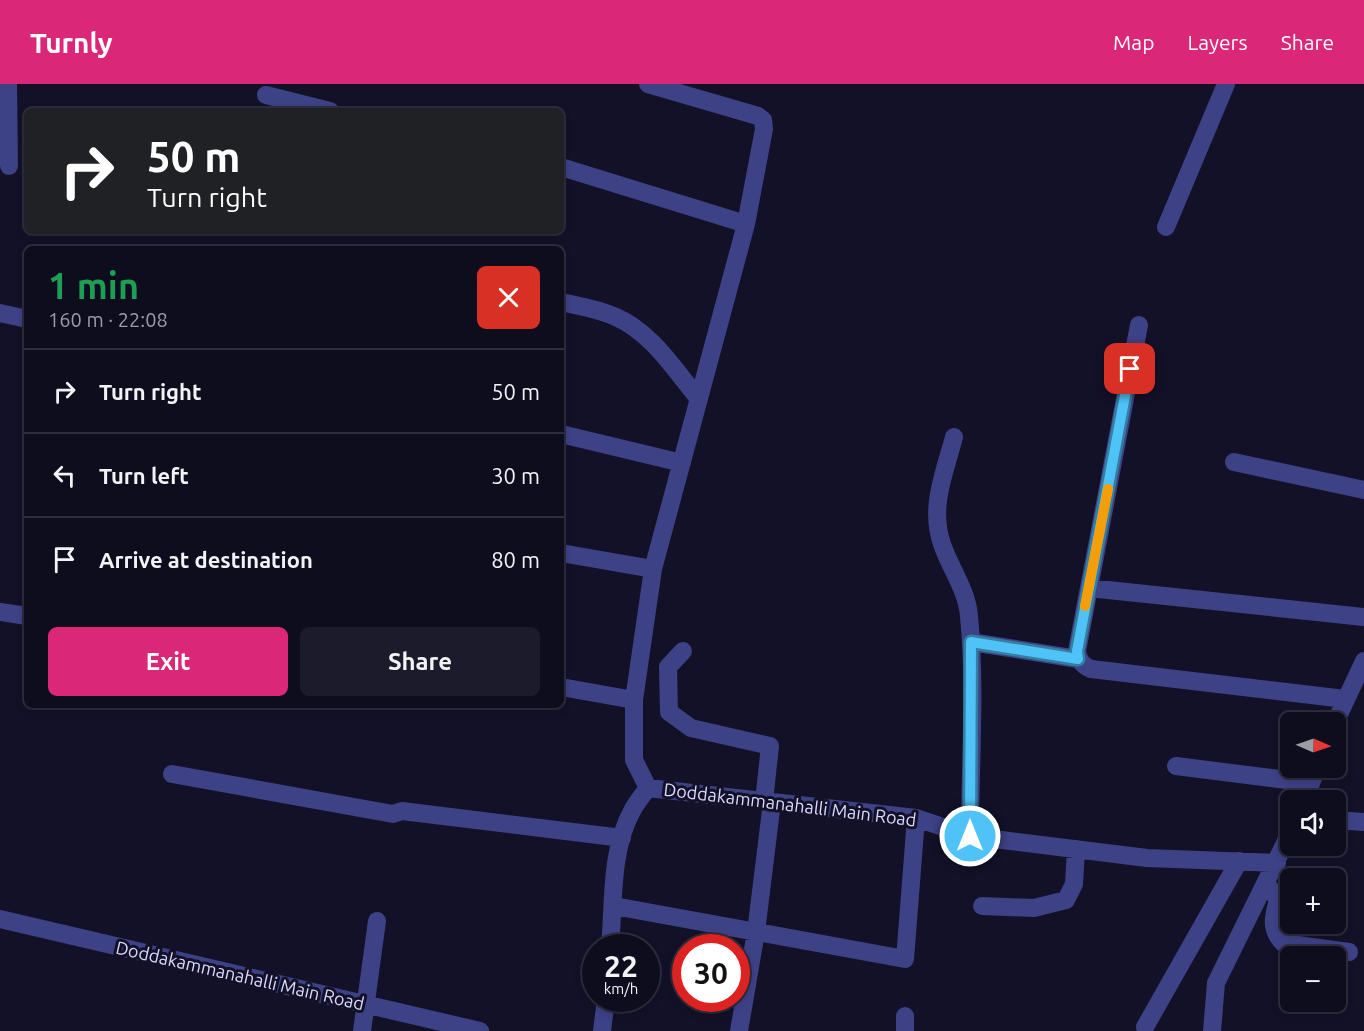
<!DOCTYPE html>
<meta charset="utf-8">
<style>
body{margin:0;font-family:Ubuntu,sans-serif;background:#1c1b2b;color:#f1f3f6;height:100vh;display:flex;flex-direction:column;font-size:22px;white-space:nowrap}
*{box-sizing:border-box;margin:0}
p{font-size:20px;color:#9b9ca4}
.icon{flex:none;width:33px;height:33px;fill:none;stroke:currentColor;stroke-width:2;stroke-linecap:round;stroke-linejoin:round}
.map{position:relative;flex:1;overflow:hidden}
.drawer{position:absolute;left:24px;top:162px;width:540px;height:462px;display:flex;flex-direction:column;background:#0e0d1e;border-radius:9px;box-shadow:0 3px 9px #0003,0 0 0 2px #2e2d3c}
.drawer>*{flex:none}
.guide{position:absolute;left:24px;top:24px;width:540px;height:126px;border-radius:9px;box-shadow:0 3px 9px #0003,0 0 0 2px #2e2d3c;background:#202124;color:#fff;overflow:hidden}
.needle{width:39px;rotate:92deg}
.controls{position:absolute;left:1280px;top:628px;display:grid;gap:12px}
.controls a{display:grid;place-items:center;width:66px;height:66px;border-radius:9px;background:#0e0d1e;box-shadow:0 3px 9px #0003,0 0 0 2px #2e2d3c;font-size:30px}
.speed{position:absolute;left:582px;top:850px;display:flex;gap:12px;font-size:30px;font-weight:700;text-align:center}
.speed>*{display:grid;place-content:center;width:78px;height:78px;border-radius:50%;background:#0e0d1e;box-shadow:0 3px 9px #0003,0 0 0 2px #2e2d3c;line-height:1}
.speed small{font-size:15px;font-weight:400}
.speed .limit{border:9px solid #d22;background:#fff;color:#111}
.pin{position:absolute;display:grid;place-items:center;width:51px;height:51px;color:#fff;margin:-26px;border-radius:12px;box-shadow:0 3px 9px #0006}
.me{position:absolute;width:66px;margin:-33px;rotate:0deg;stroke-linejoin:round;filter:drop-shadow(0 0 4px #0008)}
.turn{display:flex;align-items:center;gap:21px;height:126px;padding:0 24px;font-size:27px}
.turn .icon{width:78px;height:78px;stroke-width:2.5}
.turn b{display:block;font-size:42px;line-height:51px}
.round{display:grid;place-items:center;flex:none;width:63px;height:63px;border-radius:9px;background:#1c1b2b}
.headline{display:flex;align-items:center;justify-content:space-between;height:102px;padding:0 24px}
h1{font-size:36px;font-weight:700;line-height:45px;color:#1e9e55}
.action{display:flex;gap:12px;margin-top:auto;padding:12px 24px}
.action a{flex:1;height:69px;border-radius:9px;background:#db2777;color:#fff;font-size:24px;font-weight:700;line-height:69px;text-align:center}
.action a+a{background:#1c1b2b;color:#f1f3f6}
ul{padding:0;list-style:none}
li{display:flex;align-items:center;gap:18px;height:84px;padding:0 24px;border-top:2px solid #2e2d3c}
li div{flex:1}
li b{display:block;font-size:22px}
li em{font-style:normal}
header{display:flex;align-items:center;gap:36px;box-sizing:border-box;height:84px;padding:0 30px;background:#db2777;color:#fff}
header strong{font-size:28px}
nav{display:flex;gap:33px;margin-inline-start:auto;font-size:21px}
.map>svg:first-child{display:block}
</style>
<header>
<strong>Turnly</strong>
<nav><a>Map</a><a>Layers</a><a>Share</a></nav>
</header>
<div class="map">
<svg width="1364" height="947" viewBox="0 0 1364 947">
<rect width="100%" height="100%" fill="#131128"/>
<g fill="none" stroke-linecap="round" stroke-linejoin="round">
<path stroke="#3d4186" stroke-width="18" d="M8 0 9 82
M266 11 330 27
M561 83 746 140
M1166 143 1226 0
M561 218C579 222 599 225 616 233 652 249 674 285 699 315
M0 229 27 235
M1139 241 1077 567C1079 577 1082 581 1091 585L1345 615
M561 350 682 379
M954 353C945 388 929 423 942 460 950 484 967 506 969 532 976 604 970 679 970 752
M1234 378 1364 406
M561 469 653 485
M1089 504 1364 533
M0 528 27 532
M971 558 1078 575
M683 567 668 583 669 628 691 644 770 662 764 717
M561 603 634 616
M1335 639 1364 577
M1176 682 1311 699
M172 690 393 730 402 727 622 754
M648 704 634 676V616L653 485 746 140 764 45 763 36 758 32 648 0
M1304 717 1317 684
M1335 736 1364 738
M1267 800 1278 816C1273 833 1270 845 1283 859L1349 868
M614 822 905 875 916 734
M982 822 1034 824 1066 816 1074 800 1076 765
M0 835 480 947
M610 864C614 820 610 767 632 727 636 719 642 712 648 704L916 734 970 752 1147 774 1277 779
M1145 943 1239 777
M362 947 377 837
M602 947 606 915
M739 947 756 848 772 718
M905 947V932
M1212 947 1216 899 1290 749"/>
</g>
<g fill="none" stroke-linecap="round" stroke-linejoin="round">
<g stroke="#337fa1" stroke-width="15">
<path id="route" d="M970 752 971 558 1078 575 1077 567 1130 285"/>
</g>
<use href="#route" stroke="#4fc3f7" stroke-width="10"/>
<path stroke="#f59e0b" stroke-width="10" d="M1085 522 1108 405"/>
</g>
<g text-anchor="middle" stroke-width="6" stroke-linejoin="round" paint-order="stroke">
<g font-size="18" fill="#dad9fe" stroke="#131128">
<text transform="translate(790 721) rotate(7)" y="6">Doddakammanahalli Main Road</text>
<text transform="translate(240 892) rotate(13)" y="6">Doddakammanahalli Main Road</text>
</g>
</g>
</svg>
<div class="controls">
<a><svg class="needle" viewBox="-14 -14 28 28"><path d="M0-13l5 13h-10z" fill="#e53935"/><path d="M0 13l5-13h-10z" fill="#9b9ca4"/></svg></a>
<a><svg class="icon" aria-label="sound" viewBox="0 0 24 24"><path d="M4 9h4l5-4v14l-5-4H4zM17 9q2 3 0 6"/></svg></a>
<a>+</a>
<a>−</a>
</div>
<div class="speed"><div>22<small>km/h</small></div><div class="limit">30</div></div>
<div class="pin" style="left:1130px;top:285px;background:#d93025"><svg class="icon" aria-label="arrive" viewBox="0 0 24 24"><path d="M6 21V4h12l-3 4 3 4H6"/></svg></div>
<svg class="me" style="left:970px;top:752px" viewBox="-20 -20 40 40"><circle r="17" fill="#4fc3f7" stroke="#fff" stroke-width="3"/><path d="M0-11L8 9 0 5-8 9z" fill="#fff"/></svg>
<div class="guide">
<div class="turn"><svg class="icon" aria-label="right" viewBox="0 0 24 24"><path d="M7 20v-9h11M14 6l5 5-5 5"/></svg><div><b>50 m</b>Turn right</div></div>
</div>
<section class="drawer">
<div class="headline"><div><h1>1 min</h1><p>160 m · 22:08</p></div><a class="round" style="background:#d93025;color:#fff"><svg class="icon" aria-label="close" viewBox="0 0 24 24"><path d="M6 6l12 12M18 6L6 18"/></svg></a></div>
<ul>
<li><svg class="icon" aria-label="right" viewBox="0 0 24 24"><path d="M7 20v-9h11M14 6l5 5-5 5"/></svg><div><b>Turn right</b></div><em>50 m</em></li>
<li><svg class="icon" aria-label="left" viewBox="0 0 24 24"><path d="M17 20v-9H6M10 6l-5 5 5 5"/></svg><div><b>Turn left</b></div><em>30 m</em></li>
<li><svg class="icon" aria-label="arrive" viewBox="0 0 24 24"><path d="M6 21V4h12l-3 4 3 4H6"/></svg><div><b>Arrive at destination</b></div><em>80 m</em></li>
</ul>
<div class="action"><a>Exit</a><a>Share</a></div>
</section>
</div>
